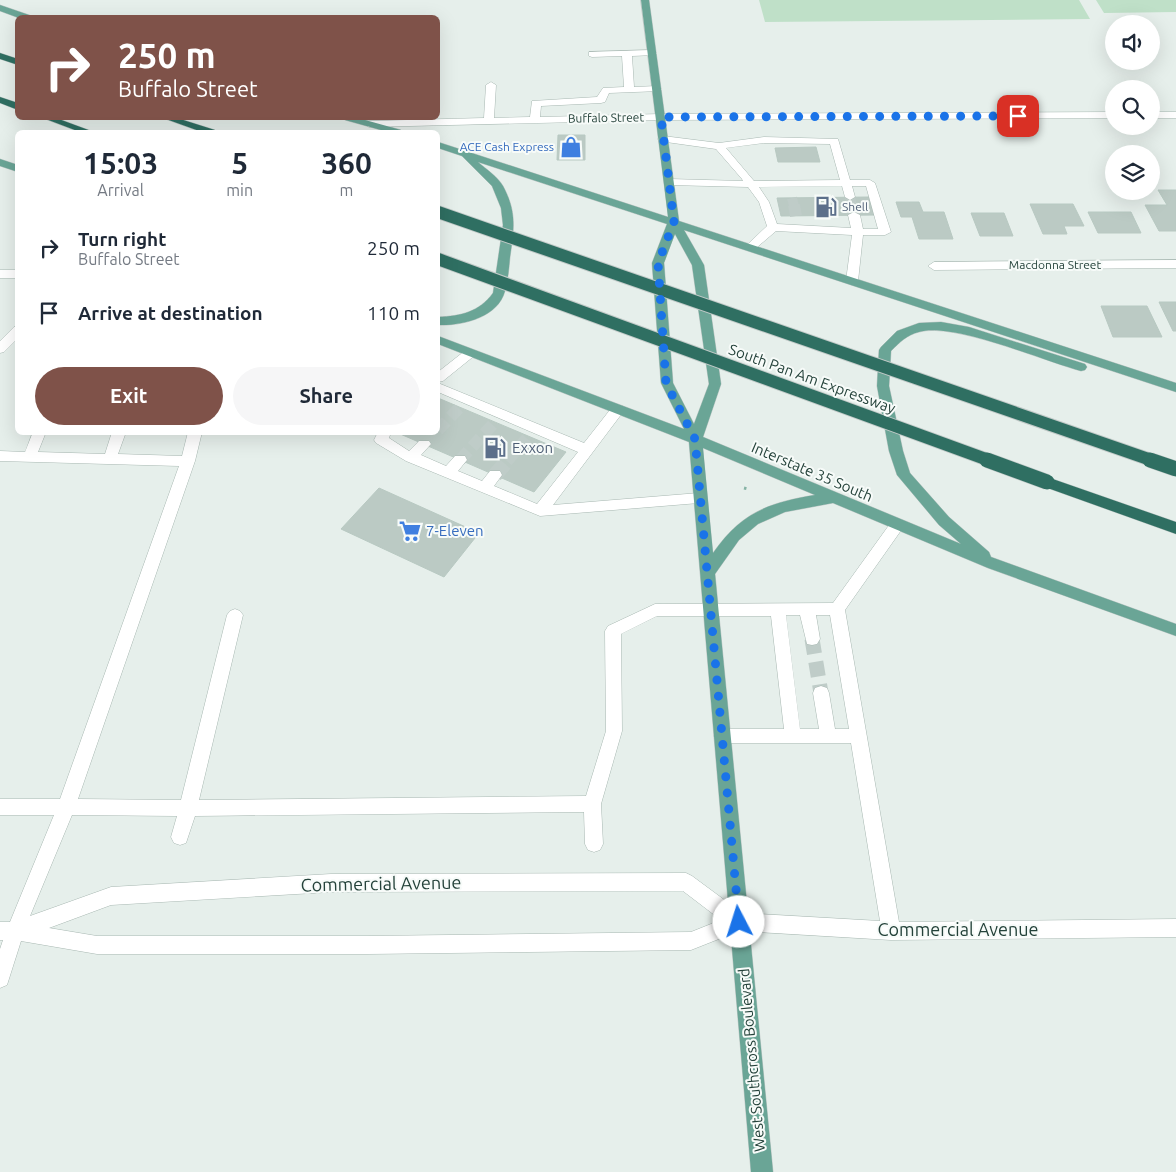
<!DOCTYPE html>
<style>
body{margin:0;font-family:Ubuntu,sans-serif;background:#f6f6f7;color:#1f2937;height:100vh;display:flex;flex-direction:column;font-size:19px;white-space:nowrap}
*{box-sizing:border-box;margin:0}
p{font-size:16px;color:#747a83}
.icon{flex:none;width:28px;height:28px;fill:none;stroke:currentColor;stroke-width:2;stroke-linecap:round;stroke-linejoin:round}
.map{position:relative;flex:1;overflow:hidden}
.sheet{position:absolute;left:15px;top:130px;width:425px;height:305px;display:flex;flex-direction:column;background:#fff;border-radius:8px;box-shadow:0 5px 20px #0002}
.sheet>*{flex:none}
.top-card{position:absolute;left:15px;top:15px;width:425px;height:105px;border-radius:8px;box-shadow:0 5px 20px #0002;background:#7f5249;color:#fff;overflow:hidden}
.tools{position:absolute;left:1105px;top:15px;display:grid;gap:10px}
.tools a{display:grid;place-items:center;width:55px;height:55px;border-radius:50%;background:#fff;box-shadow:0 5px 20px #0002;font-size:25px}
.pin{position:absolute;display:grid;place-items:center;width:42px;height:42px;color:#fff;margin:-21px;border-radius:10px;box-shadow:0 2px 8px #0006}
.me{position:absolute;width:55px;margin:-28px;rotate:355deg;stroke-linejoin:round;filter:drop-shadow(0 0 4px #0008)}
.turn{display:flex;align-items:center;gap:18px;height:105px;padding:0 20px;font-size:22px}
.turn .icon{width:65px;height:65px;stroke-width:2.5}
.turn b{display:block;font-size:35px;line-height:42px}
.eta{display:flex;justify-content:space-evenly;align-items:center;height:85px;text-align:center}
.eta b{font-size:30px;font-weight:700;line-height:35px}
.button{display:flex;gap:10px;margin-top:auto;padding:10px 20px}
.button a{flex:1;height:58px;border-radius:30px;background:#7f5249;color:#fff;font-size:20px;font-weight:700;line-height:58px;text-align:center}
.button a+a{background:#f6f6f7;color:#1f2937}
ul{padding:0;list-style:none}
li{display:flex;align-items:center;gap:15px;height:65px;padding:0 20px}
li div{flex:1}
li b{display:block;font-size:19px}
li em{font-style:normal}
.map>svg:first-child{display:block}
</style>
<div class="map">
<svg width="1176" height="1172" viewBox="0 0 1176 1172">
<rect width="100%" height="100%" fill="#e6efeb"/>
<path fill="#bfe0c8" d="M759 0H1079L1090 19 765 22Z
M1096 0H1176V12L1104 13Z"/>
<path fill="#bbcac4" stroke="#b8c9c2" d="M558 135H585V160H557Z
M816 147 820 162H778L775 148Z
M1158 190H1176V231H1159L1145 205H1167Z
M870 197 876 215 781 216 777 198Z
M896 202H919L923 212H944L953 239H919L912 217H901Z
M1030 204H1073L1084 226H1064L1067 234H1043Z
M1088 212H1131L1141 233H1098Z
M971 213H1004L1013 236H980Z
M1159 302H1176V331H1173Z
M1101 306H1147L1162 337H1113Z
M438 398 566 452 534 492 398 433 438 432Z
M379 488 479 533 444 577 341 529Z"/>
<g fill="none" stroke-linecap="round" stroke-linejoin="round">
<path stroke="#bfccc8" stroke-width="10" stroke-dasharray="10 5" stroke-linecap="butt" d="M850 197 852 206
M792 198 794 206"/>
<path stroke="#bfccc8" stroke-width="12" stroke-dasharray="12 6" stroke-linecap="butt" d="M794 205 796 216
M852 205 854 215
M438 430 460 407
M460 460 495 422
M507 461 529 436"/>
<path stroke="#bfccc8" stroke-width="15" stroke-dasharray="15 8" stroke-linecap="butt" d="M495 475 508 460
M812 639 821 693"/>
<g stroke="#a8b8b2" stroke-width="1">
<path id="minor" d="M652 50 657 53 655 55 632 56 634 87 657 86 662 89 660 91 609 93 605 102 601 103 541 106 540 117 661 114 1114 112V118L661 120 369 127 364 124 369 121 484 118 486 85 491 82 496 85 494 118 530 117 532 101 597 97 603 88 624 87 622 56 592 57 589 56V52Z
M1151 112H1176V118H1151Z
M663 136 719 143 764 137 838 139 850 180H870L875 183 891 232 885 235H863L858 281 852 285 846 281 852 235 776 231 755 249H747L745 247 747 245 767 226 759 202 748 187 669 185 664 182 669 179 743 181 742 179 716 149 659 141 658 139 659 137ZM764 143 830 144 840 180 754 181 726 148ZM842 186 845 197 850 200 855 197 852 186H866L878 229H863L860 215 854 212 848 215 851 228 777 224 769 202 759 187Z
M1176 260V268L934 270 928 266 934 262Z
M0 270H18V278H0Z
M18 326V338L4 352 0 353V341L14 327Z
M470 349 476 353 474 356 443 381 438 382V372L466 350Z
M438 383 584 443 613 406H623L625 409 623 412 553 505 699 493 704 494 706 498 704 502 699 503 540 516 406 461 376 443 374 440 378 432H391L389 438 409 451 419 441H429L431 444 421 455 446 466 455 456H465L467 460 458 471 482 481 490 471H500L502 475 494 486 537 504 578 452 438 392Z
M33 432H46L38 452 105 454 112 432H126L118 454 182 456 188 432H202L195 461 78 799 181 800 227 615 230 611 235 609 240 611 243 615 199 800 586 796 606 731 605 631 608 626 655 604 833 603 892 521 897 520 902 521 904 525 902 529 845 610 899 922 1176 919V937L891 940 739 931 691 950 368 954H97L21 941 7 985 0 988V949L3 940H0V922H10L54 815H0V799H60L179 466 0 461V451L25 452ZM786 615H800L807 644 812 645 817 644 820 639 816 615H830L849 729H835L829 693 827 688 821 686 815 688 813 693 819 729H800ZM657 616H771L784 729H722L716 731 714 736 716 741 722 743H851L880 921 742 913 692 876 686 873 331 874 111 887 30 916 72 815 177 816 171 837 174 843 180 845 186 843 195 816 584 812 585 844 588 850 594 852 600 850 603 844 601 804 622 731 621 634ZM683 891 721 920 691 932 368 936H97L49 928 111 905 331 892Z"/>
</g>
<g stroke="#c2cac8" stroke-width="1">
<path id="major" d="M641 0H649L679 221 1176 383V392L684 230 704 265 721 384 703 437 961 544 939 525 897 475 889 451 877 386 879 350 881 347 897 331 919 323 941 322 969 327 1085 364 1087 367 1085 370 1081 371C1044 361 953 322 919 332 907 335 900 342 891 351L889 386 903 451 910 473 949 517 989 552 991 557 1176 624V636L988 568 833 503 785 512 758 524 739 540 715 574 773 1172H751L689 442 438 344V336L684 429 661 383 652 263 667 224 478 162C486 169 498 177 503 186 517 212 514 229 510 257 509 268 508 280 505 291 498 318 461 326 438 325V317C461 316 479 312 493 293L503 225 501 208 492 186 462 156 438 148V142L668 217ZM675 234 692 265 709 384 694 424 673 383 664 263ZM703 448 815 495C767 503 741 513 713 553Z
M0 5 32 16 33 18H19L0 11Z
M344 118H358L401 130 402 132H388L345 120Z
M0 159 18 165V172L0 166Z"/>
</g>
<g stroke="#c2cac8" stroke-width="1">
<path id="highway" d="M0 53 18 59V65L0 59Z
M0 97 18 103V110L0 103Z
M43 118H56L94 132H80Z
M163 118H177L215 130 216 132H202Z
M1047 477 1176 522V534L1042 486 1040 482 1042 478Z"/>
</g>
<path stroke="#86b3a5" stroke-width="3" stroke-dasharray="2.5 4" stroke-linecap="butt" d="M744 488 748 489"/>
<use href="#minor" fill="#fff" fill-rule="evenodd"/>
<use href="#major" fill="#6aa596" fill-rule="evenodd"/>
<use href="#highway" fill="#2f6f62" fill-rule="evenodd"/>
<g stroke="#c2cac8" stroke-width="14" stroke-linecap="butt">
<path id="highway-bridge-far1" d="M438 212 1154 461
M438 259 991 461"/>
</g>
<g stroke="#c2cac8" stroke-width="16" stroke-linecap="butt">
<path id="highway-bridge" d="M987 460 1047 482
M1150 460 1176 469"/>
</g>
<use href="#highway-bridge-far1" stroke="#2f6f62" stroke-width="12"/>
<use href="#highway-bridge" stroke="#2f6f62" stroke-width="15"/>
</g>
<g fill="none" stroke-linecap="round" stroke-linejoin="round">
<path stroke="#1a73e8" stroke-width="9" stroke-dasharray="0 16.2" d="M739 922 695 439 666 383 658 263 674 222 661 117 1018 116"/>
</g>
<defs>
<g id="shop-bare" transform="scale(1.725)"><path d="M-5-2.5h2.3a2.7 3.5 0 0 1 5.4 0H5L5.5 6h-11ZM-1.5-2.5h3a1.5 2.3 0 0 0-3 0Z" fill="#3f7fe0" stroke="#f7fbf9" stroke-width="2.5" paint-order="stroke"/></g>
<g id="fuel-bare" transform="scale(1.725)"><path d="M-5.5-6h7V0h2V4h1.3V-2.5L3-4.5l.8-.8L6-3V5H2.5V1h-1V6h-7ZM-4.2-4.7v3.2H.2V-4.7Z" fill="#5c6f8a" stroke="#f7fbf9" stroke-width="2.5" paint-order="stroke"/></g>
<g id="supermarket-bare" transform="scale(1.725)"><path d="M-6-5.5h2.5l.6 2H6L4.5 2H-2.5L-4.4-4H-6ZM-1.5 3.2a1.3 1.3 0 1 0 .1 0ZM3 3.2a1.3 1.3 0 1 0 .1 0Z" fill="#3f7fe0" stroke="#f7fbf9" stroke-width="2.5" paint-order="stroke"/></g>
</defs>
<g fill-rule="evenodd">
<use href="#shop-bare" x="571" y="147"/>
<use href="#fuel-bare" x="826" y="207"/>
<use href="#fuel-bare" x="495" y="448"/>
<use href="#supermarket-bare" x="410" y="531"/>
</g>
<g text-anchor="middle" stroke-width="4" stroke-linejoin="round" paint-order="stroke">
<g font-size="12" fill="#24423a" stroke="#f7fbf9">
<text transform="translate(606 118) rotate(-1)" y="4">Buffalo Street</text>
<text x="1055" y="269">Macdonna Street</text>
</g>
<g font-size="12" fill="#366cbe" stroke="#f7fbf9" text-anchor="end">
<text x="554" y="151">ACE Cash Express</text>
</g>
<g font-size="12" fill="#4e5e75" stroke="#f7fbf9" text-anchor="start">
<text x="842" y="211">Shell</text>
</g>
<g font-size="15" fill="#24423a" stroke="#f7fbf9">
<text transform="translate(812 379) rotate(20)" y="5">South Pan Am Expressway</text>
<text transform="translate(812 472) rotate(23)" y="5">Interstate 35 South</text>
<text transform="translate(752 1060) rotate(-95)" y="5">West Southcross Boulevard</text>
</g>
<g font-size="15" fill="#4e5e75" stroke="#f7fbf9" text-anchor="start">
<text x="512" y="453">Exxon</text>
</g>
<g font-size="15" fill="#366cbe" stroke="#f7fbf9" text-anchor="start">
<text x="426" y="536">7-Eleven</text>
</g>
<g font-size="18" fill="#24423a" stroke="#f7fbf9">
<text transform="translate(381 884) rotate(-1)" y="6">Commercial Avenue</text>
<text x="958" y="936">Commercial Avenue</text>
</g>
</g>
</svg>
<div class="tools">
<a><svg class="icon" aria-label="sound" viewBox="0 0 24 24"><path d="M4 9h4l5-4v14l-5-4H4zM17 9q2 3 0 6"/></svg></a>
<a><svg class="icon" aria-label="search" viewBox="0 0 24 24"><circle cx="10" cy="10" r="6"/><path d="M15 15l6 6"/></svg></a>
<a><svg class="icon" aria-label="layers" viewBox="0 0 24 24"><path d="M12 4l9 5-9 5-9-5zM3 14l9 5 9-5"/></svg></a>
</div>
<div class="pin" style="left:1018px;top:116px;background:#d93025"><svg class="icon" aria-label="arrive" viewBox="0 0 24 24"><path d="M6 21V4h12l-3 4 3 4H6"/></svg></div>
<svg class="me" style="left:739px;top:922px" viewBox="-20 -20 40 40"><circle r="19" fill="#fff"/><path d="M0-13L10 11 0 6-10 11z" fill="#1a73e8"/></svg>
<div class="top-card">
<div class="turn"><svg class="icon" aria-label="right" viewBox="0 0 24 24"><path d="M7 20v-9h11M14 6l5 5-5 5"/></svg><div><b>250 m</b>Buffalo Street</div></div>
</div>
<section class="sheet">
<div class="eta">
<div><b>15:03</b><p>Arrival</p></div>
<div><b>5</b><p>min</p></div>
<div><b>360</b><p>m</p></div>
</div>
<ul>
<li><svg class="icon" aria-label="right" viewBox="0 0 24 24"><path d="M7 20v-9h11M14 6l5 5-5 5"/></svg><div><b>Turn right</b><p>Buffalo Street</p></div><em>250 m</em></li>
<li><svg class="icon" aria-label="arrive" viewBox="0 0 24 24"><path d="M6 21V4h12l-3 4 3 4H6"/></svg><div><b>Arrive at destination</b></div><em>110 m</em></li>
</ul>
<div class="button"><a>Exit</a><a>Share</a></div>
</section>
</div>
